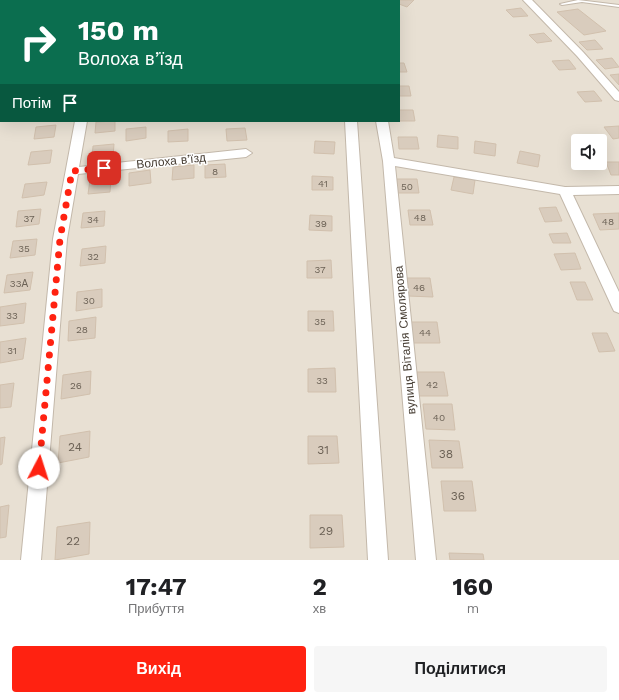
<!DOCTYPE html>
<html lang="uk">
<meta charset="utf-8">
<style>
body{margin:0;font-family:"Work Sans",sans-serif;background:#f6f6f6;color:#202124;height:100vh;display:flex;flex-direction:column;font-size:15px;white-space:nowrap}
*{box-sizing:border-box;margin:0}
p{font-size:13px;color:#757577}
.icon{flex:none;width:22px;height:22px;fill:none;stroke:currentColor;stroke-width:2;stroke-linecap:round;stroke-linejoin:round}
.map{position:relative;height:560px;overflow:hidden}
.drawer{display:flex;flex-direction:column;background:#fff;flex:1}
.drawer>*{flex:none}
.banner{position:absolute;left:0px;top:0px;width:400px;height:122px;box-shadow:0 4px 16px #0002;background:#0b6e4f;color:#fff;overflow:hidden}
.buttons{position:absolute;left:571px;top:134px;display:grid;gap:8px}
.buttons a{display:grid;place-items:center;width:36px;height:36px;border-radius:4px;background:#fff;box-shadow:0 4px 16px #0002;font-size:20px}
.pin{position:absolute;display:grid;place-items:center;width:34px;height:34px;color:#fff;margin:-17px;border-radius:8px;box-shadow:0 2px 6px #0006}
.me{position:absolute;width:44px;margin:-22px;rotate:5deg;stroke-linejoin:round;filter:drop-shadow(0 0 3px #0008)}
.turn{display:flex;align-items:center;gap:14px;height:84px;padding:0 12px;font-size:18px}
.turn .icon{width:52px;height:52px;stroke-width:2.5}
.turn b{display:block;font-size:28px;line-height:34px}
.then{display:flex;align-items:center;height:38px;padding:0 12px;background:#0003;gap:8px;font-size:15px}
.eta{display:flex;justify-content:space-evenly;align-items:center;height:68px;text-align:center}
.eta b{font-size:24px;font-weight:700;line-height:28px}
.action{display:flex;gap:8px;margin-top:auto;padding:8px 12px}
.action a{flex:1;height:46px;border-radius:4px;background:#f21;color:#fff;font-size:16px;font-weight:700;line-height:46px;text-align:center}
.action a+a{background:#f6f6f6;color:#202124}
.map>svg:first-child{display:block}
</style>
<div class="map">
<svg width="619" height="560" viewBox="0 0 619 560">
<rect width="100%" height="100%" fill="#f4eee5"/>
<path fill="#e8e0d3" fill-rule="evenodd" d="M0 0H619V560H0ZM1 1H399V121H1ZM578 141H600V163H578Z"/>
<path fill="#d9ccbd" stroke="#d1c0ad" d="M397 0H414L407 7 399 4V1H395Z
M521 8 528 16 513 17 506 10Z
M578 9 606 31 584 35 557 12Z
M544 33 552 41 537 43 529 35Z
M595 40 603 49 587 50 579 42Z
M612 58 619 67 605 69 596 60Z
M569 60 576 69 559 70 552 61Z
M399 63H404L407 72H399Z
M619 74V85L610 75Z
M399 86H409L411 96H399Z
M594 91 602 101 585 102 577 92Z
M399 110H413L415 121H396H399Z
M115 121V131L95 133 96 122Z
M56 125 54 137 34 139 36 127Z
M619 126V138L613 139 604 127Z
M146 127V138L126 141V129Z
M245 128 247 140 227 141 226 129Z
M188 129V141L168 142V131Z
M438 135 458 137V149L437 147Z
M398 137H417L419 149H399Z
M315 141 335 142 334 154 314 153Z
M475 141 496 144 495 156 474 153Z
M114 144 113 157 92 159 93 146Z
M52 150 50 163 28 165 31 152Z
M520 151 540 155 538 167 517 163Z
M606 162H619V175H611Z
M225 164 226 177 205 178V165Z
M194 165V178L172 180 173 167Z
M150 170 151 183 129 186V173Z
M312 176 333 177V190H312Z
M454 177 475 180 473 194 451 190Z
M111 178 110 192 88 194 90 180Z
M396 179H417L419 193H398Z
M47 182 44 195 22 198 25 184Z
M556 207 562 221 545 222 539 208Z
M41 209 39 224 16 227 18 211Z
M408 210H430L433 225H410Z
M105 211 104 226 81 228 83 213Z
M619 213V229L600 230 593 214Z
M310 215 332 216V231L309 230Z
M567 233 571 243H553L549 234Z
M37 239 35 255 10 258 13 241Z
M106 246 105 263 80 266 82 249Z
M575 253 581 269 561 270 554 254Z
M331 260 332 278H307V261Z
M33 272 30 290 4 293 7 275Z
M406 278H430L433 297 408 296Z
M570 282H585L593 300H577Z
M102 289V307L76 311 77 292Z
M26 303 24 323 0 326V307Z
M308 311H333L334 331H308Z
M96 317 95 338 68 341 69 321Z
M411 322H437L440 343H413Z
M592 333H607L615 351 599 352Z
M26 338 23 359 0 363V342Z
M335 368 336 392H308V369Z
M91 371 90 394 61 399 63 375Z
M417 372H444L448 396H419Z
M14 383 11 407 0 408V385Z
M423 404H452L455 430 426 429Z
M90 431 89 457 58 463 60 436Z
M308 436H337L339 463 308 464Z
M5 437 2 464 0 465V438Z
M429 440 459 441 463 468H432Z
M441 481H472L476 511H444Z
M9 505 6 537 0 538V507Z
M310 515H342L344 547 310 548Z
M90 522 89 554 55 560 57 527Z
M449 553 483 554 484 560H450Z"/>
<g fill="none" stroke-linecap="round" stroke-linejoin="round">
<g stroke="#c3b8aa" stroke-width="2">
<path id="service" d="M578 0 619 5V7L582 2 562 5 560 4Z"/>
</g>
<g stroke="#c3b8aa" stroke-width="2">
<path id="minor" d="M148 0H157V1H148Z
M523 0H532L583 52 619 92V101L615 100 577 56Z
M0 71H1V77H0Z
M75 121H87L79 167 246 149 252 153 246 157 78 174 67 239 41 560H21L53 239Z
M345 121H357L388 560H368Z
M376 121H388L394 158 565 187 619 186V194L573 195 619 292V313L614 311 612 307 560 194 395 166 436 560H416L383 161Z"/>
</g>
<use href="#service" fill="#fff" fill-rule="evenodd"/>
<use href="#minor" fill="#fff" fill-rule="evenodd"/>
</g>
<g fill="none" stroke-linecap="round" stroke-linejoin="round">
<path stroke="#f21" stroke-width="7" stroke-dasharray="0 12.6" d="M39 468 60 239 72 171 104 168"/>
</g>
<g text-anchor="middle" stroke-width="3" stroke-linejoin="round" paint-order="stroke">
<g font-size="10" fill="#6c6256">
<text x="215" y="175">8</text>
<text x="323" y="187">41</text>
<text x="407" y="190">50</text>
<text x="420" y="221">48</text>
<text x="29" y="222">37</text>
<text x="93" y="223">34</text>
<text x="608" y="225">48</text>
<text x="321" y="227">39</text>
<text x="24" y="252">35</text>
<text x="93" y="260">32</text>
<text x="320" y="273">37</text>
<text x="19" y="287">33А</text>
<text x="419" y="291">46</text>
<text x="89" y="304">30</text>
<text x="12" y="319">33</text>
<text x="320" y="325">35</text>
<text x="82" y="333">28</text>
<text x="425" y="336">44</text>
<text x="12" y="354">31</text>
<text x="322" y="384">33</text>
<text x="432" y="388">42</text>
<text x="76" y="389">26</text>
<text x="439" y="421">40</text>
</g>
<g font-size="12" fill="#473e34" stroke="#fff">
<text transform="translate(171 161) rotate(-6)" y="4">Волоха в’їзд</text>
<text transform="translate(405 340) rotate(-95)" y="4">вулиця Віталія Смолярова</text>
</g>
<g font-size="12" fill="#6c6256">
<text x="75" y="451">24</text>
<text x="323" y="454">31</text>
<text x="446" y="458">38</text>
<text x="458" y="500">36</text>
<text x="326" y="535">29</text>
<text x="73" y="545">22</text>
</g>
</g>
</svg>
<div class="buttons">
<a><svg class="icon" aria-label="sound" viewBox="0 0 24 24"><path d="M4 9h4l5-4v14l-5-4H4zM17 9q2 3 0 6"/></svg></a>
</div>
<div class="pin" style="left:104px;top:168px;background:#d93025"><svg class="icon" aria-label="arrive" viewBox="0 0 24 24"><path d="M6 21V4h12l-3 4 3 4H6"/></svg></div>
<svg class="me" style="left:39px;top:468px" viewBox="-20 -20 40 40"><circle r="19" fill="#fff"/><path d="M0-13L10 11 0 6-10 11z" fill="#f21"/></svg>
<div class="banner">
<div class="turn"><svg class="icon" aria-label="right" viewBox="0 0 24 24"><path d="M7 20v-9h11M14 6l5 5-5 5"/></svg><div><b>150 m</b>Волоха в’їзд</div></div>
<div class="then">Потім<svg class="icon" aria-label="arrive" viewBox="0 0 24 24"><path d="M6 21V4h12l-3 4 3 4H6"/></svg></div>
</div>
</div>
<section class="drawer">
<div class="eta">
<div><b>17:47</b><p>Прибуття</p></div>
<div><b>2</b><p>хв</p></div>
<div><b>160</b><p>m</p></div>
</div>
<div class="action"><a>Вихід</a><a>Поділитися</a></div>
</section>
